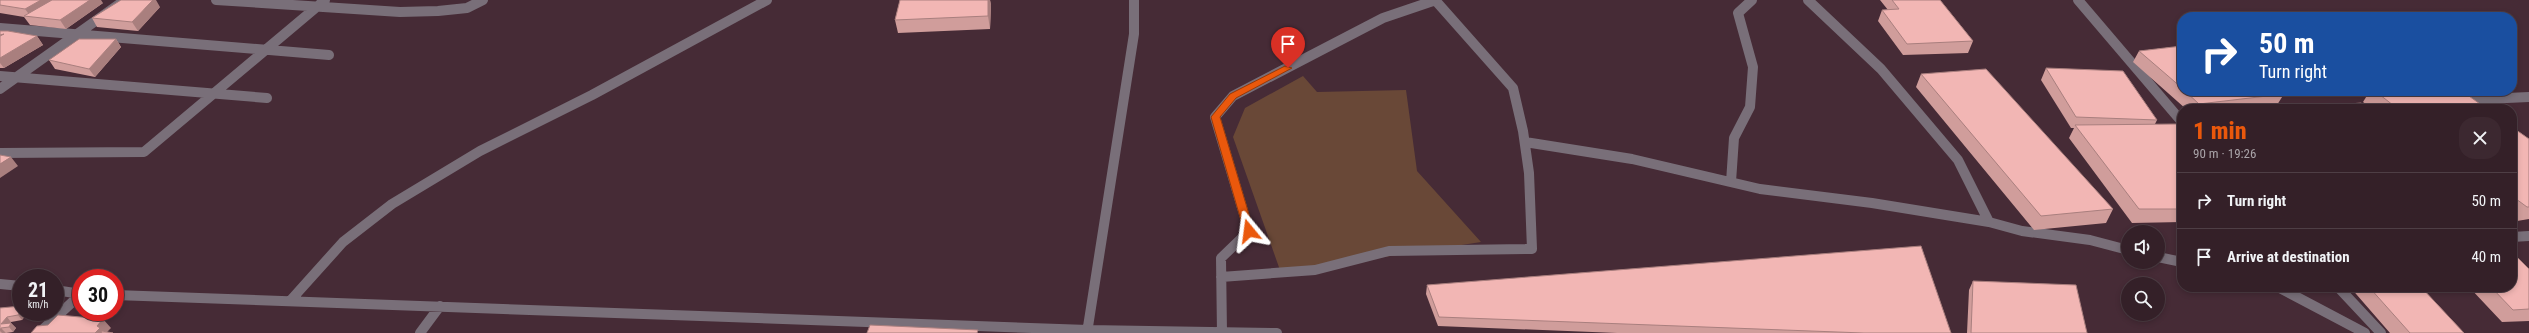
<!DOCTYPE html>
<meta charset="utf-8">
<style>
body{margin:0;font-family:"Roboto Condensed",sans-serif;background:#3c2830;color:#f1f3f6;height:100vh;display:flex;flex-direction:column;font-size:15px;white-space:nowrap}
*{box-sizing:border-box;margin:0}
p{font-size:13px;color:#a9a3a8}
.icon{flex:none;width:22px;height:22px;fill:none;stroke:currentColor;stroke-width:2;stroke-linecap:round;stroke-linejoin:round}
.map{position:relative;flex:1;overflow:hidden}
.side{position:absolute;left:2177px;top:104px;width:340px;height:188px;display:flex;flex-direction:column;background:#342028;border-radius:16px;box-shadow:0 2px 6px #0003,0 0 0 1px #4e3e45}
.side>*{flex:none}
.hud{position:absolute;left:2177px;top:12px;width:340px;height:84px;border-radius:16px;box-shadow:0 2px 6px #0003,0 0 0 1px #4e3e45;background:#1a4fa0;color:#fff;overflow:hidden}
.tools{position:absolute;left:2121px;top:225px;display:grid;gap:8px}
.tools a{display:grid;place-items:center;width:44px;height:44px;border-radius:50%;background:#342028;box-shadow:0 2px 6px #0003,0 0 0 1px #4e3e45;font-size:20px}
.speed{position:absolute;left:12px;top:269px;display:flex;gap:8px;font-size:20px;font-weight:700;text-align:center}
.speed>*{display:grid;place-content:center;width:52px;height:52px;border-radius:50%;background:#342028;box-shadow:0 2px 6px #0003,0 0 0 1px #4e3e45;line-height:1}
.speed small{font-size:10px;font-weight:400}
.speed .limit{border:6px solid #d22;background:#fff;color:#111}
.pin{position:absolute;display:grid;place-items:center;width:34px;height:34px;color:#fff;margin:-41px -17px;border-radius:50% 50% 50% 0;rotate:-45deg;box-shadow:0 0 4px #0007}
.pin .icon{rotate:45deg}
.me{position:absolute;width:44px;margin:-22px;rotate:344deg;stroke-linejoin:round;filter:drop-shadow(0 0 3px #0008)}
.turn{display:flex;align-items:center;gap:14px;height:84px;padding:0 16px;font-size:18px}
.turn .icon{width:52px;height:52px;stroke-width:2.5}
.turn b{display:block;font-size:28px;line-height:34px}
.round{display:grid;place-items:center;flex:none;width:42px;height:42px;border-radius:16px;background:#3c2830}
.summary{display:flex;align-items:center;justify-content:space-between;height:68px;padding:0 16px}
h1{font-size:24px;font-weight:800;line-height:30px;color:#ea580c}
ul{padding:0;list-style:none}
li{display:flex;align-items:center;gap:12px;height:56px;padding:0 16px;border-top:1px solid #4e3e45}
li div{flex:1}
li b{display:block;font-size:15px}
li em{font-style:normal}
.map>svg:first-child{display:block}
</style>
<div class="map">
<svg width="2529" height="333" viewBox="0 0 2529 333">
<rect width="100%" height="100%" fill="#462b36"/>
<path fill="#694837" d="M1303 76 1317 92 1406 90 1417 171 1481 242 1281 273 1233 137 1245 108Z"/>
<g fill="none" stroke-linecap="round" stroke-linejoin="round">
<path stroke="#796f79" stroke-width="10" d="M216 0 400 12 438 11 467 8 483 0
M1808 0 1881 69 1958 160 1989 222
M2078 0 2182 122
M0 28 329 55
M0 76 267 98
M0 89 125 0
M2463 100 2529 97
M1525 142 1632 159 1760 189 1872 203 1989 222 2022 231 2090 240 2128 250
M0 153 144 152 325 0
M1731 182 1734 138 1750 107 1753 67 1738 13 1752 0
M2512 237 2529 236
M2158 257 2182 262
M1221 277 1315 270 1389 251 1532 249 1529 173 1523 131 1513 88 1435 0
M0 284 21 286
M2278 287 2365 333
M2338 287 2381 333
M55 290 81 294
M115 295 1088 330 1277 333
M290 301 343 242 392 204 480 151 592 95 767 0
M39 333 81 294
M420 333 440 306
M1087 333 1134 34V0
M1222 333 1221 258 1249 231 1215 117 1233 96 1383 18 1436 0"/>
</g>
<path fill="#d09d9b" d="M0 0 103 3 66 29 30 25 24 17 0 13Z
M900 0H990L991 5 990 29 898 33 895 20Z
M1880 0H1940L1973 41 1968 53 1903 55 1878 21 1882 10H1888Z
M160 7 138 31 97 27 92 18Z
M0 31 37 36 43 45 4 68H0Z
M116 39 121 47 95 77 55 69 49 60Z
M2182 46V91H2280L2284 94 2277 105 2246 109H2186L2133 62 2139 51Z
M2046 68 2157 120 2155 124 2182 131V222L2132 223 2069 138 2074 128H2071L2041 80Z
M1921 74 2113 209 2106 223 2034 230 1916 87Z
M2356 91H2462L2487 109H2372L2363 102 2368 94 2361 95Z
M2512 127 2529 139V219L2517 221 2512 218Z
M2529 269V321L2502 322 2469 287H2512Z
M1973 281 2087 333H1967L1969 290Z
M1427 285 1951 333H1617L1438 326 1426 294Z
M2350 287H2421L2464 333H2390Z
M0 308 21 312H28L22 320 11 322 10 324 11 323 16 328 13 332 6 333H0Z"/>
<path fill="#a97f7e" d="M41 0H60L31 17 25 9Z
M90 0H101L103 3 66 29 60 20Z
M153 0H156L160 7 138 31 132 22Z
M988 0H990L991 5 990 29 988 16Z
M37 36 43 45 4 68 0 63V58Z
M116 39 121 47 95 77 89 69Z
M11 157 18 166 0 178V164Z
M21 311V312H28L22 320 18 315Z
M7 317 11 322 7 327 1 324Z
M103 319 111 328 106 333H95L97 326Z
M11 323 16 328 13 332 9 327Z
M1 328 6 333H2L0 331Z"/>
<path fill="#f2b6b4" stroke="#a97f7e" d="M0 0H41L25 9 0 5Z
M52 0H90L60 20 24 16Z
M121 0H153L132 22 92 18Z
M900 0H988V16L895 20Z
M1892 0H1940L1973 41 1907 44 1882 10 1899 9Z
M0 31H8L37 36 0 58V36L4 34 0 35Z
M79 39H116L89 69 49 60Z
M2182 46V88L2139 51Z
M2046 68 2123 71 2157 120 2076 117Z
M1986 69 2113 209 2041 216 1921 74Z
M2185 91H2280L2284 94 2199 104Z
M2375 91H2462L2487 109H2398Z
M2361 103 2369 109H2293Z
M2176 124 2182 131V209H2139L2075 125Z
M2512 127 2529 139V207H2527L2512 196Z
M0 155 11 157 0 164Z
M1921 246 1951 333H1864L1439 317 1427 285Z
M2512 252 2529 269V309L2513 310 2491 287H2512Z
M1973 281 2076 285 2087 333H1971Z
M2369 287H2421L2464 333H2410Z
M21 306V311L18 315 7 317 1 324 11 323 9 327 1 328 0 331V308Z
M58 315 103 319 97 326 100 328 95 333H31L37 326 48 325Z
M870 325 978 330 977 333H867Z
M102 331 113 333H101Z"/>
<path fill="#ea580c" stroke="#983908" d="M1285 66 1292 68 1236 98 1220 117 1254 231 1249 234 1244 231 1211 117 1230 94Z"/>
</svg>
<div class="tools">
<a><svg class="icon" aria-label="sound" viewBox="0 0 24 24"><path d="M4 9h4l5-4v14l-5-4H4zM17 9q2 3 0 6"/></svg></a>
<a><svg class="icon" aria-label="search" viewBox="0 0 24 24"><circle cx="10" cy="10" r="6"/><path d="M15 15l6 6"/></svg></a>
</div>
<div class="speed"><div>21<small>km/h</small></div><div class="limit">30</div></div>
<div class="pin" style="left:1288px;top:68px;background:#d93025"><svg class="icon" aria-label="arrive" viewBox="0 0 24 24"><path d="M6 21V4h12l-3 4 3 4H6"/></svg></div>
<svg class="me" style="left:1249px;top:231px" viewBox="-20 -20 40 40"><path d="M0-17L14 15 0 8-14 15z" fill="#ea580c" stroke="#fff" stroke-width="4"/></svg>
<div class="hud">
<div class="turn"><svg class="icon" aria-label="right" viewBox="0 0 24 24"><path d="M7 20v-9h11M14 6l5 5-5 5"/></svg><div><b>50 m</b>Turn right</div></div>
</div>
<section class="side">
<div class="summary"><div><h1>1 min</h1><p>90 m · 19:26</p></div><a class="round"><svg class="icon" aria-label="close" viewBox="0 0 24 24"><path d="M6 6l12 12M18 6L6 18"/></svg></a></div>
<ul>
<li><svg class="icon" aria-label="right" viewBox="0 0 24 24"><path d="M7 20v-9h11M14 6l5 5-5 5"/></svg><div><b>Turn right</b></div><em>50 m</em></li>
<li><svg class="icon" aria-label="arrive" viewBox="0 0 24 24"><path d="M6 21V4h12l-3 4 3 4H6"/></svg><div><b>Arrive at destination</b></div><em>40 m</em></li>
</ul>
</section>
</div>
